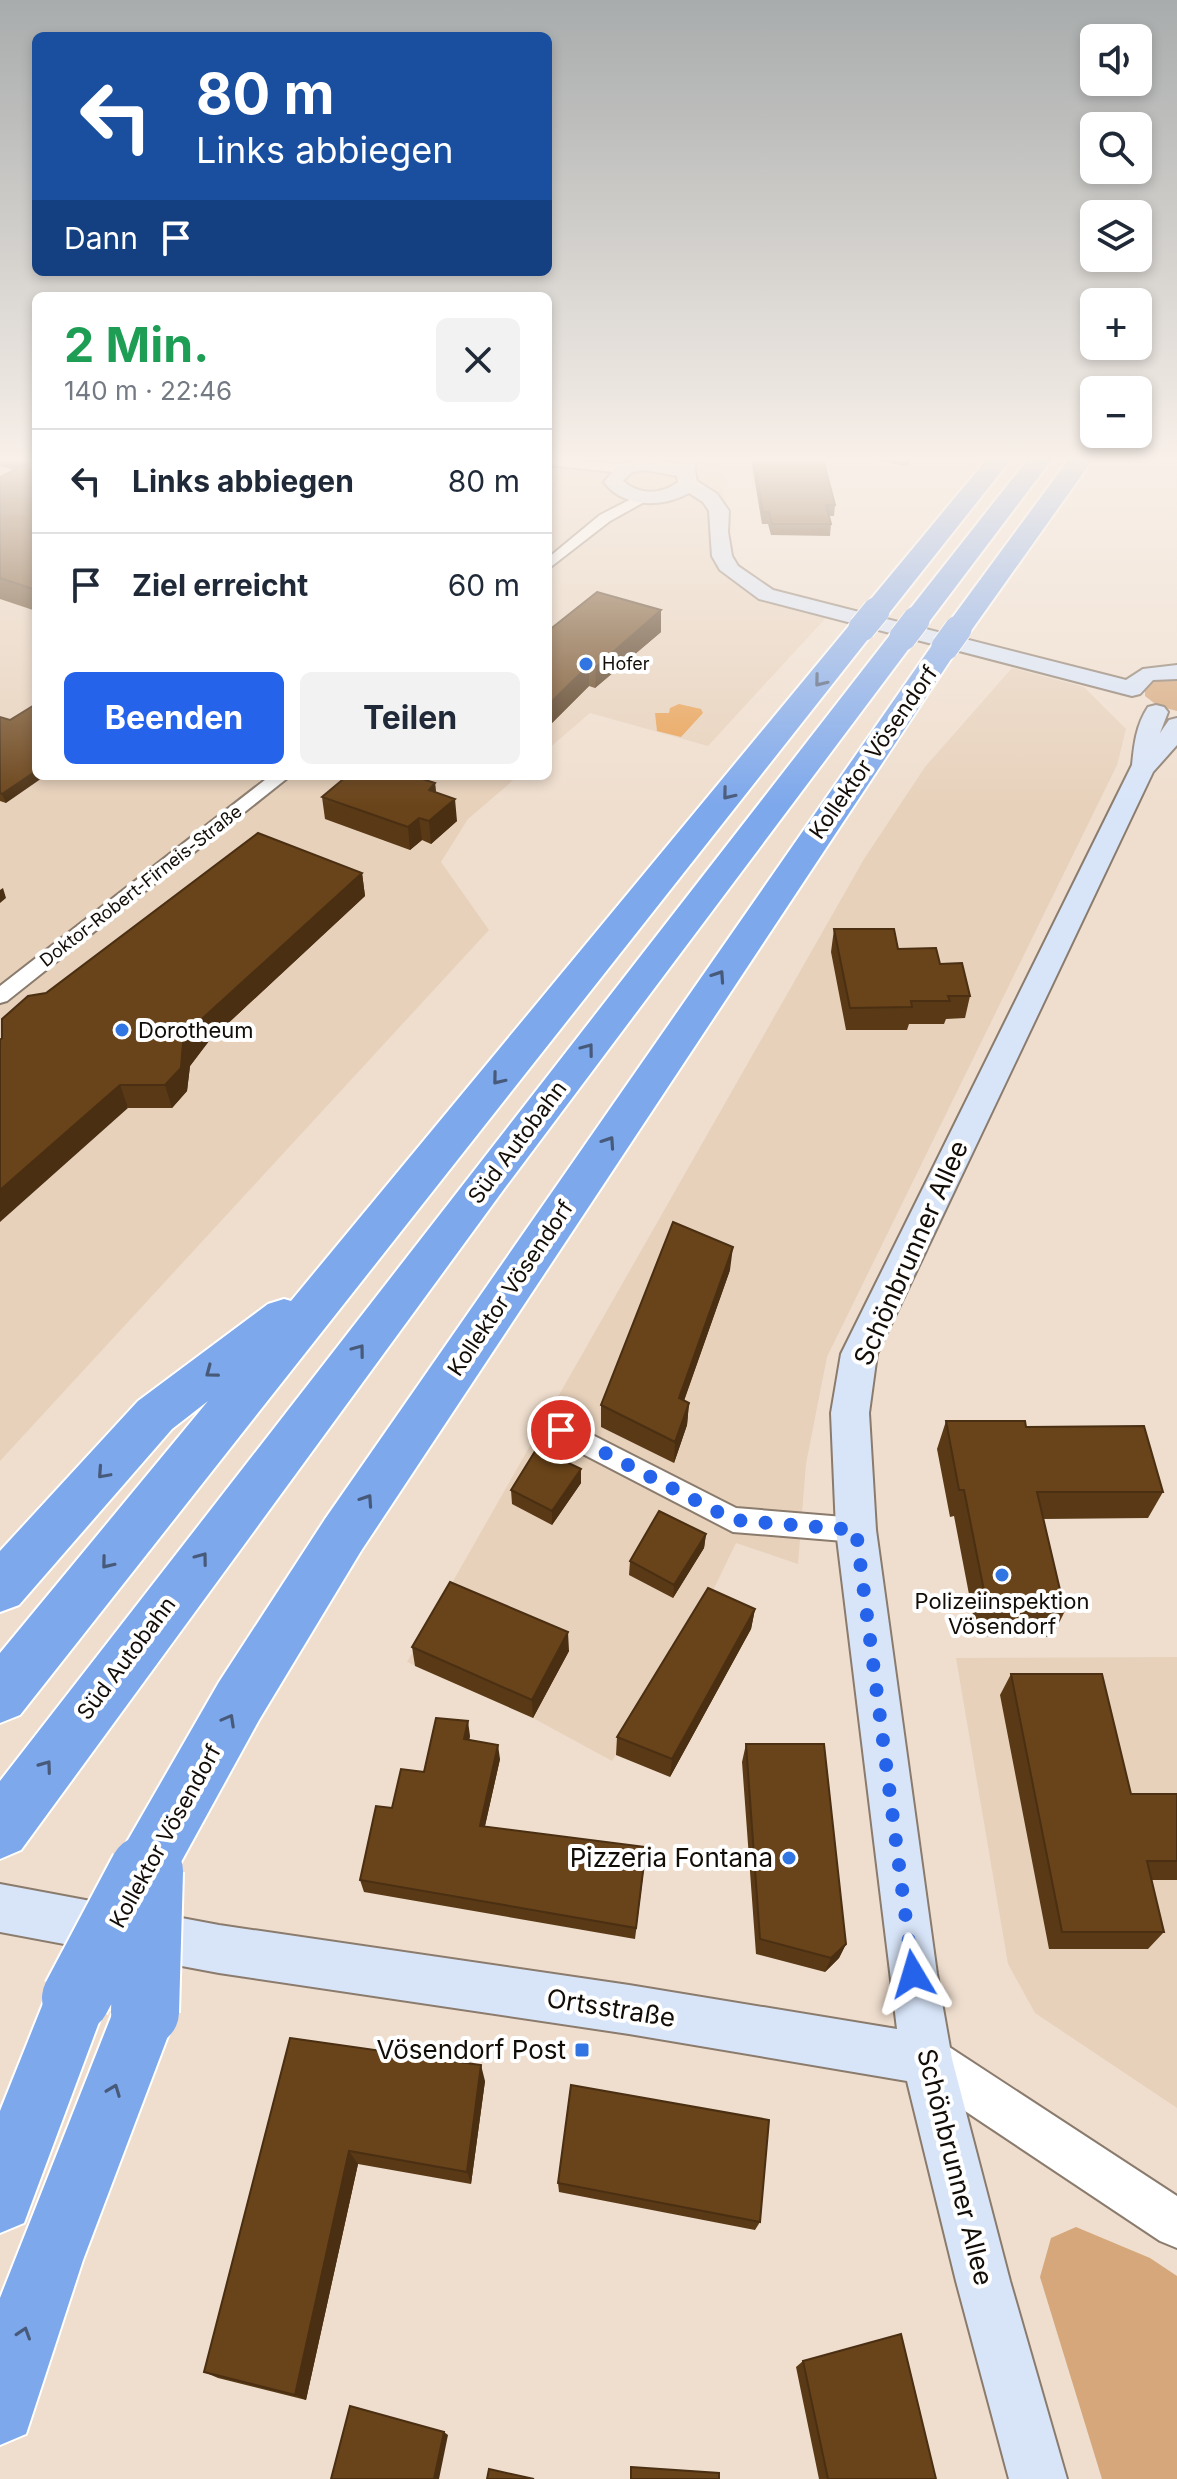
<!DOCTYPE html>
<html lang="de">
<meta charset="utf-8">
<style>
body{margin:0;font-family:Inter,sans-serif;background:#f2f2f3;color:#1f2937;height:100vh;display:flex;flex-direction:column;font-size:30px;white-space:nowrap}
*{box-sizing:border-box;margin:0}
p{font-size:26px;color:#747a83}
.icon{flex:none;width:44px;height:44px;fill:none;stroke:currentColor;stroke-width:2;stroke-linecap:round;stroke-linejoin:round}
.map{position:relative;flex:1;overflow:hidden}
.sheet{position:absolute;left:32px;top:292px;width:520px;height:488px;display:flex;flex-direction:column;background:#fff;border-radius:12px;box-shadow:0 4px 12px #0003}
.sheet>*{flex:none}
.top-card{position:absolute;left:32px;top:32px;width:520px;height:244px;border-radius:12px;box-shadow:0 4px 12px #0003;background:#1a4fa0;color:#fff;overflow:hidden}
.buttons{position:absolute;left:1080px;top:24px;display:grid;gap:16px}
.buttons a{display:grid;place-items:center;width:72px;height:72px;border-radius:12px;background:#fff;box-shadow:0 4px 12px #0003;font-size:40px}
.pin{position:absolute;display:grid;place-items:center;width:68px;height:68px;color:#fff;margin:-34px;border:4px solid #fff;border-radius:50%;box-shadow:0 2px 8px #0007}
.me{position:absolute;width:88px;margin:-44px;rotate:353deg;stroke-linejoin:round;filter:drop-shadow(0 0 6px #0008)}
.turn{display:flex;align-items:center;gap:28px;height:168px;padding:0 32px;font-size:36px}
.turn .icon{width:104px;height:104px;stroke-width:2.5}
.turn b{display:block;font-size:56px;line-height:68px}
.then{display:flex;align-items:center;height:76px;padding:0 32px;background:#0003;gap:16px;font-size:30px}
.round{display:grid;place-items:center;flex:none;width:84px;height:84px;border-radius:12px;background:#f2f2f3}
.summary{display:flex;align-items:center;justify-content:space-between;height:136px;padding:0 32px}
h1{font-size:48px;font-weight:700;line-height:60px;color:#1e9e55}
.cta{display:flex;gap:16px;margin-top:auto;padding:16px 32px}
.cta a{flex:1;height:92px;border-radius:12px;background:#2563eb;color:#fff;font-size:32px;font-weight:700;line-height:92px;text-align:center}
.cta a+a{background:#f2f2f3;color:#1f2937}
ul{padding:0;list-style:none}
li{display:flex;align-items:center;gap:24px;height:104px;padding:0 32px;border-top:2px solid #e0e1e3}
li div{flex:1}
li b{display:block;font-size:30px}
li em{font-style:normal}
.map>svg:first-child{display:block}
</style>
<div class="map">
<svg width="1177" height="2479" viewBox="0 0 1177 2479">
<rect width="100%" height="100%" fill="#efdece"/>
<path fill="#e7d1bb" d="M0 459H36V776H518L468 819 441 862 489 930 0 1461Z
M548 459H719L733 556 752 580 834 609 708 746 590 713 548 749Z
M1012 668 1084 687 1126 729 1117 765 827 1357 806 1464 798 1564 736 1543 705 1607 612 1761 533 1718 407 1662 864 859 925 767Z
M1177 1657V2108L1035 2013 1008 1964 956 1658Z"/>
<path fill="#d5a77b" d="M1177 678V711L1158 706 1145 696V686L1156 679Z
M1076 2227 1150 2258 1177 2276V2479H1102L1040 2277 1051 2238Z"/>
<path fill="#e89f51" d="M679 704 701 709 703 713 681 737 657 731 655 713H669L670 708Z"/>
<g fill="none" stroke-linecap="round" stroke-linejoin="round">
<g stroke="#8a7b6d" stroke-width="4">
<path id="minor" d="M551 459 625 465 632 469 625 473 556 466 551 465Z
M643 493 655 496 610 521 548 569V558L600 515Z
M270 776H290L7 1001 0 1003V986Z
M561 1419 736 1508 856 1518 866 1521 870 1530 866 1539 856 1542 733 1532 552 1438 548 1430 552 1422Z"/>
</g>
<g stroke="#8a7b6d" stroke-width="4">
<path id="tertiary" d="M927 2037 943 2043 1177 2196V2248L1160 2241 911 2075 905 2059 911 2043Z"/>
</g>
<g stroke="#8a7b6d" stroke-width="4">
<path id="secondary" d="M649 459 678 464 681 459H699L694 467 697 481 717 494 729 511 728 532 732 556 738 566 773 590 1126 680 1143 669 1177 665V679L1153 680 1140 694 1132 696 759 599 720 570 712 556 709 511 703 502 689 493C662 508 623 508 604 482L619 464ZM645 470 677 476 678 482C661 495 639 495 623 481L632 472Z
M1156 705 1164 707 1168 712 1160 733 1169 720 1177 718V745L1153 772 877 1354 869 1413 876 1530 937 1974 952 2059 1010 2281 1067 2479H1009L956 2281 907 2081 629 2034 219 1973 0 1932V1884L219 1925 629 1985 897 2029 836 1530 831 1413 841 1354 1132 765C1134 745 1136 725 1148 707Z"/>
</g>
<g stroke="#fff" stroke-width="4">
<path id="motorway" d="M987 459H1011L886 617 876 619 866 617 862 611 866 605Z
M1028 459H1052L926 626 916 628 906 626 902 620 906 614Z
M1069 459H1093L968 635 958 637 948 635 944 629Z
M862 620 872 622 876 628 872 634 20 1715 0 1723V1653L208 1401 172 1429 19 1605 0 1612V1551L138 1401 268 1304 284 1299 291 1301 852 622Z
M903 628 913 631 917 637 913 643 504 1189 21 1850 0 1859V1781L893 631Z
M945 638 955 641 959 647 361 1551 259 1720 170 1882 149 1891 128 1882 119 1861 128 1840 219 1682 325 1519 935 641Z
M76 1966 98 1976 108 1998 24 2223 0 2233V2111L54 1976Z
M145 1980 168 1989 177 2012 83 2260 26 2434 0 2445V2298L122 1989Z"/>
</g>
<use href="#minor" fill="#fff" fill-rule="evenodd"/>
<use href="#tertiary" fill="#fff" fill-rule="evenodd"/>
<use href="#secondary" fill="#d8e5f9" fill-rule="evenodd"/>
<use href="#motorway" fill="#7da8ec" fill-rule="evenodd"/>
<g stroke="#fff" stroke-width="29" stroke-linecap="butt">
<path id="motorway-bridge-far2" d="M862 628 876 611
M903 637 916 620
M945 647 958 629"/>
</g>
<g stroke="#fff" stroke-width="58" stroke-linecap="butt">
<path id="motorway-bridge-far1" d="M143 1872 149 1861"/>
</g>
<g stroke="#fff" stroke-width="72" stroke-linecap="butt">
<path id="motorway-bridge" d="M76 1998 144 1870
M145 2012 149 1871"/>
</g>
<use href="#motorway-bridge-far2" stroke="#7da8ec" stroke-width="27"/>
<use href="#motorway-bridge-far1" stroke="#7da8ec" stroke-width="54"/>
<use href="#motorway-bridge" stroke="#7da8ec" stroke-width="68"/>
</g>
<path fill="#5a3a16" d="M0 459H36V611L0 599V477L14 470 0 466Z
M751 459H823L835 505 834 516H829L831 524 830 536 771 535 768 524H762Z
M870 459H912L907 466Z
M661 610V632L595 688 589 686 548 727V631Z
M0 717 10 720 6 803 0 801Z
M435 783 436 792 457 821 431 844 422 840 410 850 325 819 322 797Z
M362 873 365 896 209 1041 190 1066 187 1091 172 1108H128L46 993Z
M834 929 898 949 940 964 970 996 965 1018 946 1019 944 1024H909L907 1030H846L831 952Z
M730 1270 684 1401 689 1403 687 1425 674 1463 601 1427V1405Z
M946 1421 1026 1427 1163 1492 1148 1518 1043 1519 1065 1611 1052 1637 977 1636 954 1516 950 1517 937 1449Z
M581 1469V1483L552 1525 512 1504 511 1490Z
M706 1534 704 1548 673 1598 629 1575 630 1561Z
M755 1609 751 1629 670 1777 616 1755 617 1737Z
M412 1647 569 1651 533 1718 415 1666Z
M1011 1674 1131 1794H1177V1880H1151L1164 1932 1148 1949H1049L1000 1695Z
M470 1736 469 1740 500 1759 485 1826 645 1860 635 1939 364 1892 360 1880 392 1808 424 1772Z
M746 1744 846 1944 839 1958 825 1972 756 1954 742 1762Z
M290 2038 485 2081 471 2184 358 2164 306 2400 218 2378 204 2372Z
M558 2183 760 2222 755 2230 559 2192Z
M803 2361 936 2479H819L796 2367Z"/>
<path fill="#4a2f12" d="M21 459H34L36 466 25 473Z
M661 610V632L595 688 596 667Z
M589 665V686L548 727V705Z
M36 771V776H45L6 803 2 794Z
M435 783 437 806 429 790Z
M455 799 457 821 431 844 429 821Z
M419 818 422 840 410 850 408 827Z
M362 873 365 896 209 1041 190 1066 187 1091 172 1108 165 1085 183 1043 203 1018Z
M3 888 6 898 0 903V890Z
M120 1085 128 1108 0 1222V1190Z
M733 1247 730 1270 677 1420 679 1398Z
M689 1403 687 1425 674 1463 675 1442Z
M581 1469V1483L552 1525V1511Z
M706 1534 704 1548 673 1598 674 1585Z
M755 1609 751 1629 670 1777 672 1759Z
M568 1632 569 1651 533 1718 532 1700Z
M468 1721 470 1736 466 1753 464 1739Z
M498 1745 500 1759 482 1839 480 1826Z
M846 1944 839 1958 825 1972 831 1958Z
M481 2065 485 2081 471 2184 467 2172Z
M349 2151 358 2164 306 2400 295 2395Z
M444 2432 448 2435 439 2479H434Z"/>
<path fill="#694319" stroke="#4a2f12" stroke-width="2" d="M754 459H823L835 505H826L831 524H772L769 512H763Z
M36 460V590L0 578V477Z
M597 592 661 610 596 667 589 665 548 705V631Z
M36 704V771L2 794 0 793V717L10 720Z
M347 776H413L435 783 429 790 455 799 429 821 419 818 408 827 322 797Z
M258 833 362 873 203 1018 183 1043 181 1068 165 1085H120L0 1190V1040L2 1038V1019L28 996 46 993Z
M834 929H894L898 949 936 948 940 964 962 963 970 996H948L950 1001H911L912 1007 850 1008Z
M673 1222 733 1247 679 1398 689 1403 675 1442 601 1405Z
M946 1421H1025L1026 1427 1144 1426 1163 1492H1037L1065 1611H988L964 1490H959Z
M537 1448 581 1469 552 1511 511 1490Z
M659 1511 706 1534 674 1585 630 1561Z
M450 1582 568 1632 532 1700 412 1647Z
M708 1588 755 1609 672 1759 617 1737Z
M1011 1674H1102L1131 1794H1177V1861H1147L1164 1932H1062Z
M436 1718 468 1721 464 1739 498 1745 480 1826 646 1847 636 1928 360 1880 376 1806 392 1808 401 1769 424 1772Z
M746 1744H824L846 1944 831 1958 760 1939Z
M290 2038 481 2065 467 2172 349 2151 295 2395 204 2372Z
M571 2085 769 2120 760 2222 558 2183Z
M901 2334 936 2479H828L803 2361Z
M350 2406 444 2432 434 2479H331Z
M631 2467 719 2473V2479H631Z
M489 2469 534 2479H487Z"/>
<defs><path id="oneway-chevron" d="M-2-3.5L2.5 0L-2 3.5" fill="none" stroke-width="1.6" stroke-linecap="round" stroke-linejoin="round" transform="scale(2)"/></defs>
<g stroke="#485a7a">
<use href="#oneway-chevron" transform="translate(820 681) rotate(129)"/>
<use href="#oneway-chevron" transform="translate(728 794) rotate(129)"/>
<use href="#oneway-chevron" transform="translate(719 976) rotate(-56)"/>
<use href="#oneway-chevron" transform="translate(588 1049) rotate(-53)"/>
<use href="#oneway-chevron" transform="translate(498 1079) rotate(129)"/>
<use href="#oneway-chevron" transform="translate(609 1142) rotate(-56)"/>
<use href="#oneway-chevron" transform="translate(359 1350) rotate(-53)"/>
<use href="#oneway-chevron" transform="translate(211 1372) rotate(143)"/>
<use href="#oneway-chevron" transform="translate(103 1473) rotate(132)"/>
<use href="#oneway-chevron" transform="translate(367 1500) rotate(-56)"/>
<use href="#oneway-chevron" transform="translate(202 1558) rotate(-53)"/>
<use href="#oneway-chevron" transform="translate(107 1563) rotate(129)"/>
<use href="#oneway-chevron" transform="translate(229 1720) rotate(-61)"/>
<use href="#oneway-chevron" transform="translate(46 1766) rotate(-54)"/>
<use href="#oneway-chevron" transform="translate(114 2090) rotate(-69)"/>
<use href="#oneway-chevron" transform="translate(24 2333) rotate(-72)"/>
</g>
<linearGradient id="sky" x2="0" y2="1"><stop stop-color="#a8acac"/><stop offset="0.57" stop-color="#f8f0e9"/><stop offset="1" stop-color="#f8f0e9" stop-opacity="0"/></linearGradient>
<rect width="1177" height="806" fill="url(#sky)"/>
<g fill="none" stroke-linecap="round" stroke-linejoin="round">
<path stroke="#2563eb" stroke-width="14" stroke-dasharray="0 25.2" d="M561 1430 733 1520 856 1530 913 1974"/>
</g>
<g fill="#3175e2" stroke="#fff" stroke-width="3">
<circle cx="586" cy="664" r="8"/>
<circle cx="122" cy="1030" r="8"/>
<circle cx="1002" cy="1575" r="8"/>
<circle cx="789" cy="1858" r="8"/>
<rect x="574" y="2042" width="16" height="16" rx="4"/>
</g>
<g text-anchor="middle" stroke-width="8" stroke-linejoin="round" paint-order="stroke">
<g font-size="18" fill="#130d08" stroke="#fff" text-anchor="start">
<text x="602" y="670">Hofer</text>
</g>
<g font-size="18" fill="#130d08" stroke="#fff">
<text transform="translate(141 886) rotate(-38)" y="6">Doktor-Robert-Firneis-Straße</text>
</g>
<g font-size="22" fill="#130d08" stroke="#fff">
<text transform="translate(873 752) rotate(-55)" y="8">Kollektor Vösendorf</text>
<text transform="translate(517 1142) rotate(-53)" y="8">Süd Autobahn</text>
<text transform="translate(510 1288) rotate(-56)" y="8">Kollektor Vösendorf</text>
<text transform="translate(126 1658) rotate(-53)" y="8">Süd Autobahn</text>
<text transform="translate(165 1836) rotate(-61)" y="8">Kollektor Vösendorf</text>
</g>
<g font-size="22" fill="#130d08" stroke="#fff" text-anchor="start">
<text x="138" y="1038">Dorotheum</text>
<text x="1002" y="1609" text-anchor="middle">Polizeiinspektion<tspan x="1002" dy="25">Vösendorf</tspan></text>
</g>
<g font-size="26" fill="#130d08" stroke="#fff">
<text transform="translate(911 1253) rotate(-66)" y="9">Schönbrunner Allee</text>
<text transform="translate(611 2008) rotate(9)" y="9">Ortsstraße</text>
<text transform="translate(955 2167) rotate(76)" y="9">Schönbrunner Allee</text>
</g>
<g font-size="26" fill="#130d08" stroke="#fff" text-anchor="end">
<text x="773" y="1867">Pizzeria Fontana</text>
<text x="566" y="2059">Vösendorf Post</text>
</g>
</g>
</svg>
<div class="buttons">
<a><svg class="icon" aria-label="sound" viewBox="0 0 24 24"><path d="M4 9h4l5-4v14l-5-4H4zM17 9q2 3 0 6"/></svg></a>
<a><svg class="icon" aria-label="search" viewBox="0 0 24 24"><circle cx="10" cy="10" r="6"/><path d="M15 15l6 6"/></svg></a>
<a><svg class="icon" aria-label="layers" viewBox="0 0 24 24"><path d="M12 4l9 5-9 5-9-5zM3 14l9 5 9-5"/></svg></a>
<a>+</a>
<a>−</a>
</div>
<div class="pin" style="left:561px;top:1430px;background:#d93025"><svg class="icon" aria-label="arrive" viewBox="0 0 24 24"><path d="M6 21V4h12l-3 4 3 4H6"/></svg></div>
<svg class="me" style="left:913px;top:1974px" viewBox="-20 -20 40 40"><path d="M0-17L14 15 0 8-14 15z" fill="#2563eb" stroke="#fff" stroke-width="4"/></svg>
<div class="top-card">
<div class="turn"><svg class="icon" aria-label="left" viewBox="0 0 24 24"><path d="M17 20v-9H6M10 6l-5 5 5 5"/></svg><div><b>80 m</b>Links abbiegen</div></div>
<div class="then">Dann<svg class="icon" aria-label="arrive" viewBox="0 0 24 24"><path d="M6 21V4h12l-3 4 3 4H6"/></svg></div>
</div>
<section class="sheet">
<div class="summary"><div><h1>2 Min.</h1><p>140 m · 22:46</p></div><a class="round"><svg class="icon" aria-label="close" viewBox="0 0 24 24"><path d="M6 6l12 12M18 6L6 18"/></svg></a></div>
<ul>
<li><svg class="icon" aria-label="left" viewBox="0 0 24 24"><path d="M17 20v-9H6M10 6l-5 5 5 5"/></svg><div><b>Links abbiegen</b></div><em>80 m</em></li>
<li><svg class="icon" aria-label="arrive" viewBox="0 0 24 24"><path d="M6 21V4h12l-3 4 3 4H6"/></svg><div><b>Ziel erreicht</b></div><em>60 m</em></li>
</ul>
<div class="cta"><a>Beenden</a><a>Teilen</a></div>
</section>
</div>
